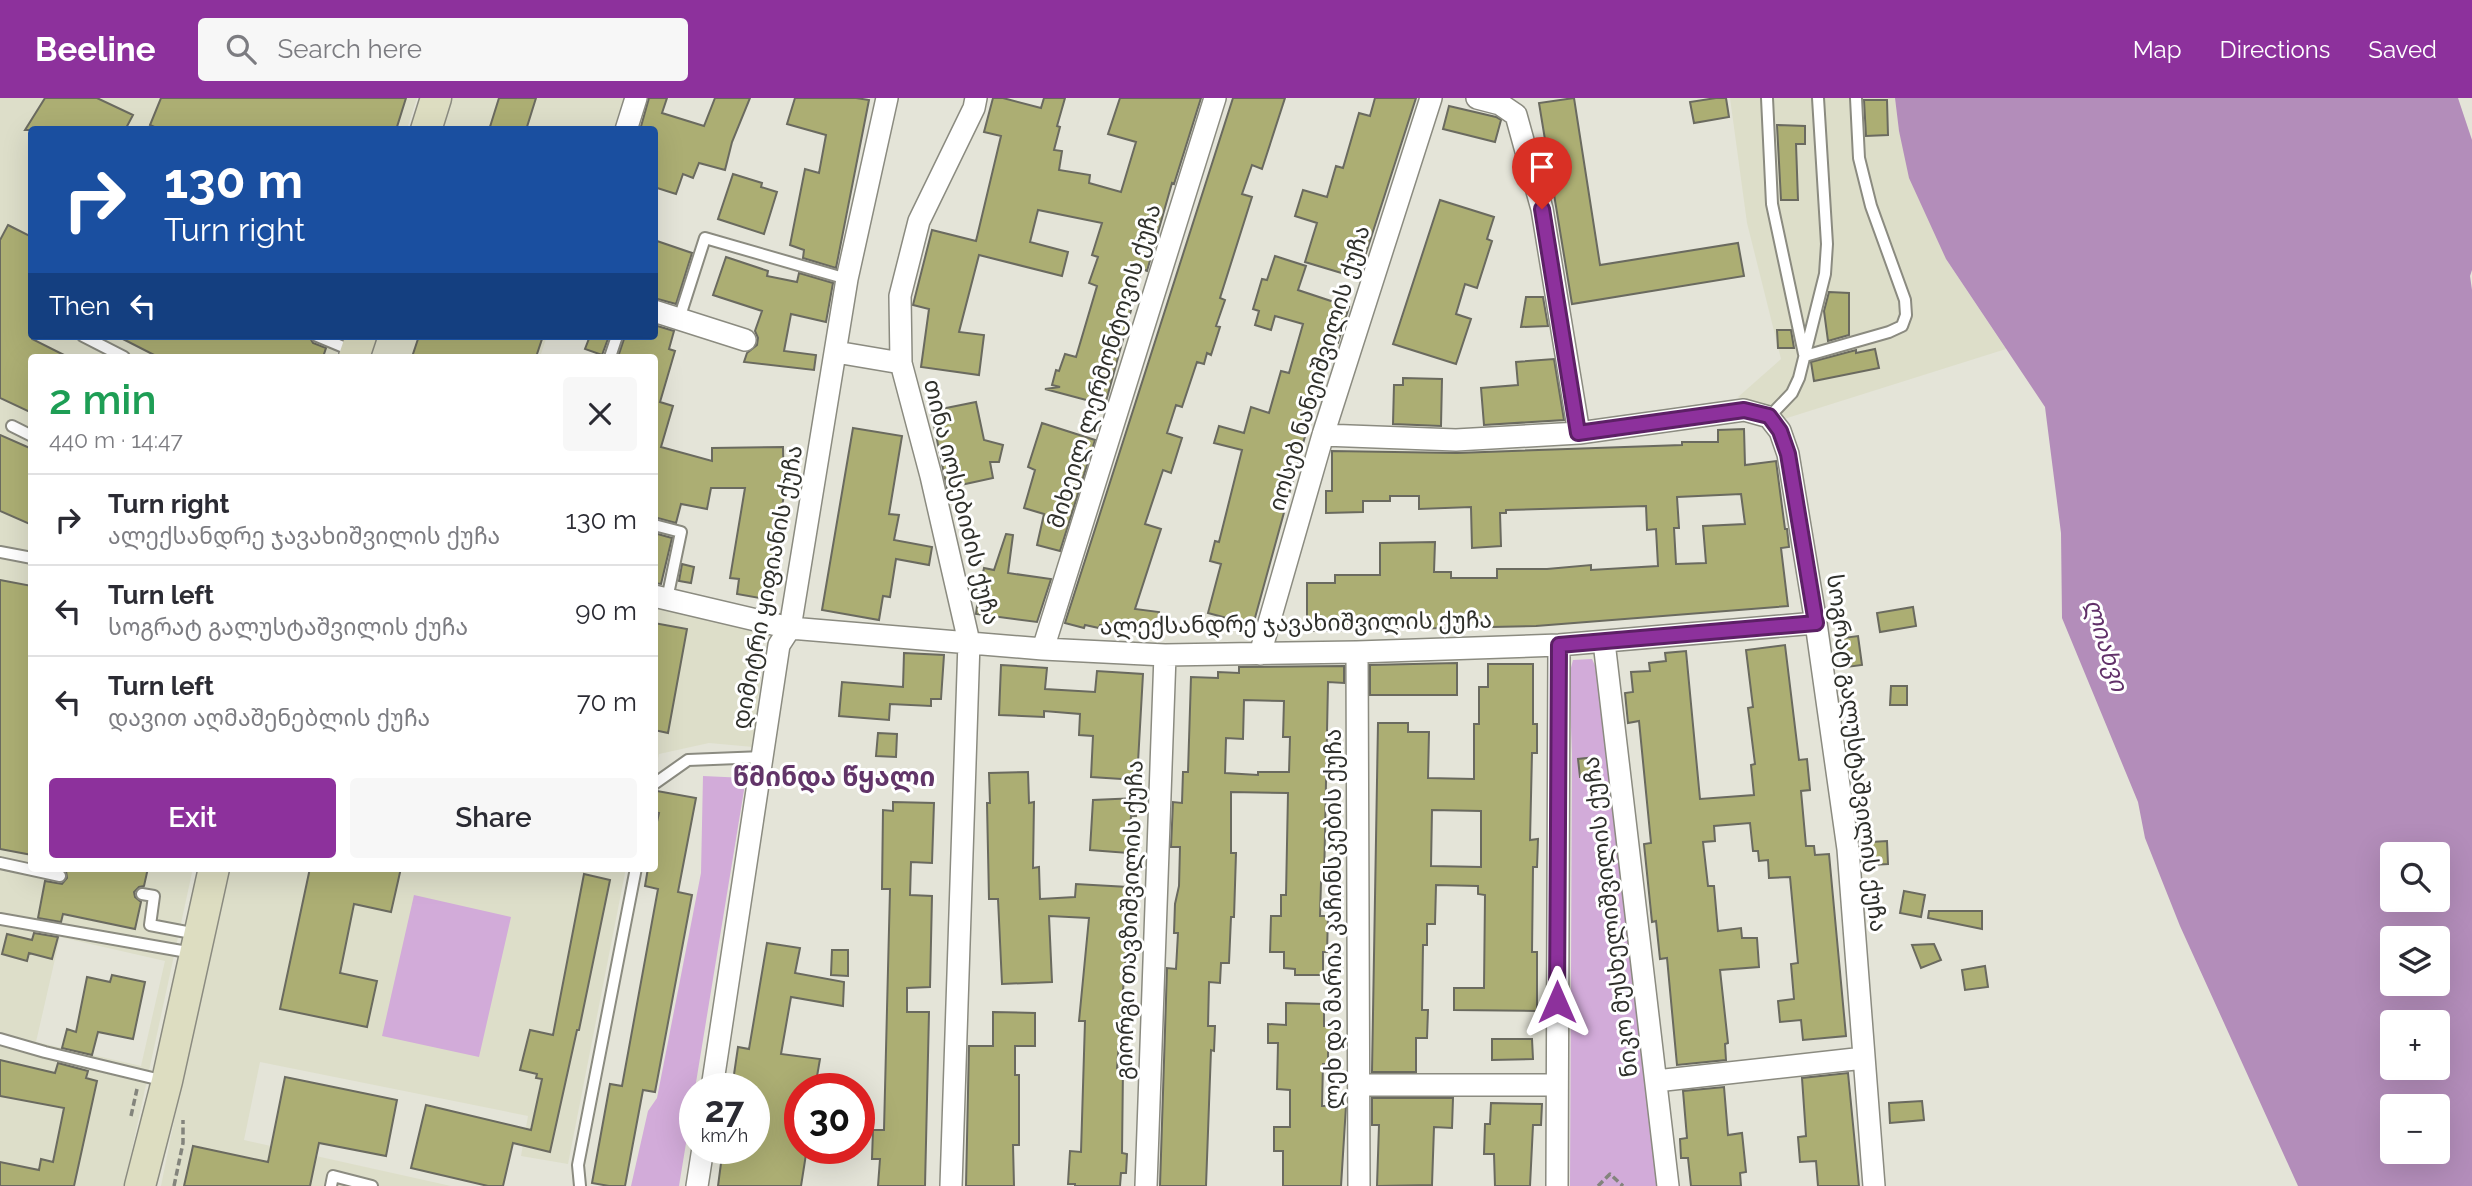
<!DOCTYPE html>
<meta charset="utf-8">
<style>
body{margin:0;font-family:Raleway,"Noto Sans Georgian",sans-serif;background:#f7f7f7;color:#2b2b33;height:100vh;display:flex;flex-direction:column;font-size:26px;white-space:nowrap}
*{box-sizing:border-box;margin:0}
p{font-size:23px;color:#7c7c81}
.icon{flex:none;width:38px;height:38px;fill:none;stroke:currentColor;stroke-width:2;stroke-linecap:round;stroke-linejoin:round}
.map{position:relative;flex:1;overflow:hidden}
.details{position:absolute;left:28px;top:256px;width:630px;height:518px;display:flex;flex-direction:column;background:#fff;border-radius:7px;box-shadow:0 7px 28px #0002}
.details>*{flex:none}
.guide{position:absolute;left:28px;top:28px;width:630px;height:214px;border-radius:7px;box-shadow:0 7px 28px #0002;background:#1a4fa0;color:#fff;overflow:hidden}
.tools{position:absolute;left:2380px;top:744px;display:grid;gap:14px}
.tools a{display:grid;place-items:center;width:70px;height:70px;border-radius:7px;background:#fff;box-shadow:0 7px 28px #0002;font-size:35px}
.speed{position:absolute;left:679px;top:975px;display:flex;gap:14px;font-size:35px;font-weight:700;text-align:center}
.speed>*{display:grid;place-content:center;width:91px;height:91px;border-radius:50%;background:#fff;box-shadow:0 7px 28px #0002;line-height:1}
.speed small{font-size:18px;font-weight:400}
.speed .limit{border:10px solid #d22;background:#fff;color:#111}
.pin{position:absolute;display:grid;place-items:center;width:60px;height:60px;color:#fff;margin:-72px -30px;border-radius:50% 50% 50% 0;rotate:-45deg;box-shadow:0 0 7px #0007}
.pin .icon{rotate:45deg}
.me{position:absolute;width:77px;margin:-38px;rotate:0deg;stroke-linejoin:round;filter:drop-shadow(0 0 5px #0008)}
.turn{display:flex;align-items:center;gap:24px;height:147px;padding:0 21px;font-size:32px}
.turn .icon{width:91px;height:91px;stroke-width:2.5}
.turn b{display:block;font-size:49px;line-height:60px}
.then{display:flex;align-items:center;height:66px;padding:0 21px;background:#0003;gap:14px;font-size:26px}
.round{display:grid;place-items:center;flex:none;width:74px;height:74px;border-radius:7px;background:#f7f7f7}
.headline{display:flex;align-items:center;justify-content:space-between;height:119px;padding:0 21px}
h1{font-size:42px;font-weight:600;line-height:52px;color:#1e9e55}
.cta{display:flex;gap:14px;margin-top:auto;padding:14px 21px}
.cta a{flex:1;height:80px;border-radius:7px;background:#8d319c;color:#fff;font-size:28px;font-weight:600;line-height:80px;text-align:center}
.cta a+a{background:#f7f7f7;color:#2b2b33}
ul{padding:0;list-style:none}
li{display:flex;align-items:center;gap:21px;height:91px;padding:0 21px;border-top:2px solid #e1e1e2}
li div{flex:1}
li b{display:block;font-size:26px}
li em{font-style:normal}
header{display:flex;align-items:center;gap:42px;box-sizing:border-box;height:98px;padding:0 35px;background:#8d319c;color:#fff}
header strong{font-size:33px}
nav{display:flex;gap:38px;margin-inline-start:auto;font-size:24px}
.search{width:490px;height:63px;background:#f7f7f7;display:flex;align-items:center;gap:18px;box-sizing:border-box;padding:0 24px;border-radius:7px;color:#7c7c81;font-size:26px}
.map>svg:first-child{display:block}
</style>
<header>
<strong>Beeline</strong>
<div class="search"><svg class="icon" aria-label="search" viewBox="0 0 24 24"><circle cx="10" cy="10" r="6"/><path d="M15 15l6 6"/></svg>Search here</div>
<nav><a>Map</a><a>Directions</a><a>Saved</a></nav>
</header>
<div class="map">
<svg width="2472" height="1088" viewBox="0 0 2472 1088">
<rect width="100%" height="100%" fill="#e4e4d8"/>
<path fill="#dddec9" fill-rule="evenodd" d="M0 0H417L407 31 32 32V238H343L336 259H32V770H193L124 1088H0ZM60 839 165 863 141 968 36 944Z
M452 0H628L617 31 442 32Z
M1730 0H1895L1899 33 1946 161 2006 251 1784 321 1738 299 1781 261 1747 125Z
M376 238H547L540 259H369Z
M655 508 753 532 764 550 753 649 709 645 659 656 655 674Z
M225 770H626L568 1066 521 1058 528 1018 260 964 244 1042 451 1088H161Z"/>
<path fill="#d2abd9" d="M1592 561 1598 574 1658 1088H1570L1572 656 1569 577 1573 562Z
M703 678 746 680 679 1088H631L648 1013 657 1000 701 775Z
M414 797 511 819 479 959 382 938Z"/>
<path fill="#b38dba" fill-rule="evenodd" d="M1895 0H2458L2472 42V172L2470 178 2472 192V1088H2298L2180 828 2145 740 2138 704 2062 520 2061 435 2045 309 1946 161 1909 80 1899 33ZM2392 756H2438V802H2392ZM2392 840H2438V886H2392ZM2392 924H2438V970H2392ZM2438 1008V1054H2392V1008Z"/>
<path fill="#acae73" stroke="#6a6a5f" stroke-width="2" fill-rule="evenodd" d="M45 0H97L133 17 125 32H25Z
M161 0H406L396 32H161L150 27Z
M499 0H536L526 32H489Z
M649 0H667L662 15 704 28 715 0H750L732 44 725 72 699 65 693 80 683 76 676 96 654 89V32H640Z
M795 0H856L869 2 836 170 803 160 804 152 790 147 805 71 819 75 826 37 787 26Z
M993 0H1003L1041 10 1044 0H1065L1057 28 1060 29 1054 52 1062 53 1059 72 1090 77 1089 85 1121 94 1136 44 1108 36 1120 0H1201L1174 86 1172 85 1147 173 1142 171 1131 204 1133 205 1105 307 1045 291 1060 289 1052 287 1056 272 1059 273 1065 256 1076 259 1097 188 1089 185 1098 159 1092 157 1102 125 1038 112 1030 144 1068 154 1062 178 979 157 959 234 984 237 979 277 921 269 929 211 913 207 932 132 976 143 1001 38 984 34Z
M1233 0H1285L1262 71 1252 67 1242 96 1252 99 1220 200 1225 202 1216 228 1220 229 1211 257 1207 255 1204 266 1197 264 1182 309 1176 307 1167 335 1182 340 1171 375 1163 372 1145 426 1161 431 1135 511 1159 514 1157 531 1113 526 1112 530 1100 527 1099 530 1085 527 1084 530 1065 525Z
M1375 0H1416L1358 180 1305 164 1317 125 1295 118 1303 92 1327 99 1336 68 1343 70 1359 15 1370 18Z
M1574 0 1600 167 1738 145 1744 178 1572 206 1539 5Z
M1716 0H1726L1729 19 1694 25 1690 4Z
M1864 2H1887L1888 37 1866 38Z
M1449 8 1496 19 1501 22 1495 44 1443 31Z
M1777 27 1805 28V46H1796L1798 102H1781Z
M733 76 762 85 761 89 777 94 764 136 718 121Z
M1440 102 1494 119 1487 141 1492 143 1477 190 1465 186 1456 216 1471 221 1456 266 1393 246Z
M8 127 32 139V241L68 259H32V315L0 300V142Z
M654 142 692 155 676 206 654 200Z
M1275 158 1306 168 1298 192 1349 209 1338 245 1331 244 1253 527 1208 515 1221 466 1210 463 1215 443 1219 444 1242 352 1214 345 1219 328 1244 335 1251 309 1269 315 1281 273 1289 275 1303 226 1275 218 1271 232 1255 227 1259 213 1253 211 1262 181 1267 182Z
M726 159 768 173 767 178 797 184 799 175 833 185 826 224 791 216 784 253 816 257 814 272 744 264 747 255 757 247 758 240 755 233 762 213 713 197Z
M1829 194 1849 195V237L1828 243 1824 213Z
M1526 199H1543L1548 228 1521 229Z
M654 227 674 233 669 251 675 253 660 304 673 308 661 349 712 363V350L783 349 784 397 766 501 737 496 739 481 730 480 745 390H711L707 411 681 406 676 425 654 419V259H618L625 238H654Z
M1777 232H1791L1794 250H1778Z
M117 238H309L313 245 326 250 323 259H158Z
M419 238H543L536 259H412Z
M590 238H609L602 257 585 251Z
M1875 251 1879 270 1814 283 1811 264 1856 252V255Z
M1554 261 1564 322 1484 327 1481 290 1518 287 1516 264Z
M1403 280 1442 281 1441 328 1393 326 1394 287H1403Z
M976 304 984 342 1003 347 999 364H990L993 380 947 390 931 313Z
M1042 325 1095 342 1060 453 1037 447 1044 416 1024 410 1035 372 1028 369Z
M853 330 902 338 889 416 899 417 894 442 932 449 929 467 896 461 890 499 883 498 879 522 822 512Z
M1744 331 1745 367 1776 363 1785 431H1787L1789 449 1781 450 1788 508 1536 528 1307 533V485H1335V477H1380V445L1435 444 1434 474H1451V480H1497V471H1547L1591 467V472L1658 468 1656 431 1647 432 1646 408 1506 412V415H1500L1501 448 1472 450 1471 409 1419 411V398H1390V403H1363V414L1326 415V393H1332V353L1457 355 1682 347V344H1718V332ZM1741 396 1745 426 1703 428 1706 465 1676 466 1674 430H1679L1677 399Z
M0 337 32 351V427L0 413Z
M654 435 672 440 661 486 654 485Z
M1006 436 1013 437 1008 475 1051 481 1037 524 976 516 981 475H983L984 470 994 472Z
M682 466 694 469 691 485 679 483Z
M0 482 32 488V757L0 751Z
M1913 509 1916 528 1880 534 1877 515Z
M654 525 687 531 668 635 654 632Z
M1858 538 1862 567 1847 569 1843 540Z
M1785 547 1799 662 1807 661 1810 692 1801 693 1806 748H1814L1815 757 1829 756 1846 938 1803 942 1801 922 1780 924 1778 903 1794 901 1791 866 1798 865 1790 779 1769 780 1768 762 1759 763 1758 753H1753L1750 725 1714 728 1715 743 1703 744 1708 788H1714L1718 833 1741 830 1742 840H1757L1759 869 1720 872 1728 945 1725 946 1726 962 1677 967 1667 860 1660 861 1656 823 1652 824 1644 746 1651 745 1639 623 1628 625 1625 595 1633 594 1631 574 1650 573 1649 565 1666 563 1665 555 1686 553 1700 701 1754 697 1751 667 1755 666 1748 610 1753 609 1746 552Z
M904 555 944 557 941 601H931V608L890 606 889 622 839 618 842 584 903 589Z
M1457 565V597H1370V567Z
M1488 566H1533V626H1537V655H1532L1530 742 1538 741 1537 769H1533L1532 854H1537V913L1454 912V890H1484L1485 797 1478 796V788L1436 787 1435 826H1427V847H1423L1422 912H1428L1427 940H1416V974H1372L1378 625H1408V634H1429L1428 680 1474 681V626H1479V589H1488ZM1432 712 1481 713V769L1431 768Z
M1001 567 1047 570 1045 591 1095 594 1097 573 1143 576 1137 682 1091 679 1093 638 1079 637 1080 616 1044 613V619L999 617Z
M1344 568V585L1328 584 1324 784H1321L1320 818H1328L1327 854H1323V877H1295V871L1284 870V854H1270L1271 818H1281V797H1286L1288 695 1231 694V755H1236L1234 819H1231L1229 865H1221L1220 885 1209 884 1208 928H1215L1214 953 1211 952 1206 1088H1160L1167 870 1176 871 1178 835H1174L1175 806 1179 788 1180 749H1171L1173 704 1182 705 1183 674H1188L1191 579 1218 580V574L1239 575V569ZM1244 602 1284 603 1283 639H1290L1289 674H1258V677L1225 675 1226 640 1243 641Z
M1891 588H1907V607H1890Z
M878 635 897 636 896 659 876 658Z
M1595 659 1596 678 1580 679 1578 661Z
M1028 674 1029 705 1034 704 1033 770 1039 769 1040 801 1075 799 1076 786 1128 789 1126 829H1128L1117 970H1123L1122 1055 1127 1056 1126 1075H1121L1120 1088H1075V1086H1068L1070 1053 1081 1054 1085 923H1079L1089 820 1049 818 1052 884 1002 886 998 801H989L987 705H990L989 675Z
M657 693 696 700 678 794 692 797 655 994 643 992 625 1088H609L592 1085 610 986 622 988 658 791 645 788 648 770H654V737L659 715 654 714V694Z
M1137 700 1136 718H1131L1128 755 1090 752 1093 702Z
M893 704 934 705 932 765 911 764 910 797 932 798 930 889 907 890V914H929L925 1088H878L880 1061H872L873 1032H884L890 791H882L883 712 893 713Z
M1887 743 1888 766 1872 767 1871 744Z
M60 770H148L144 788 139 789 134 794 135 799 141 804 135 831 63 816 61 824 38 820 45 783 62 786 67 780 66 773Z
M310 770H401L391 814 354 806 340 875 377 883 367 929 280 911Z
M584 776 610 782 579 932H577L550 1054 513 1045 503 1088H488L411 1070 426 1007 531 1032 542 981 536 980 537 976 520 972 530 932 553 937Z
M1904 793 1925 797 1921 819 1900 815Z
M1929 813H1982V831L1928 820Z
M34 835 58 839 52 861 29 855 27 863 2 856 7 836 32 842Z
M767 845 800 850 795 875 844 884 843 908 791 899 781 956 820 961 815 990H800V1050H807L801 1088H718L723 1050H754V990H732L738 949 749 951Z
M1934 846 1941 862 1921 870 1912 847Z
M832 852H848V878L831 877Z
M1985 868 1988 889 1965 892 1962 872Z
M112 877 145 884 133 941 98 934 92 957 62 950 67 931 76 934 87 879 110 884Z
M1286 905 1324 906V928H1332V945H1328V966H1323L1322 1008H1346L1341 1088H1283V1053H1274V1029H1290V992L1277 991 1278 945H1268V926L1286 927Z
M993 914 1035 915V948H1015V977H1019V1047H1013L1014 1088H966L969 948H993Z
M1492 941H1532L1533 961 1492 962Z
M0 962 55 975 58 965 88 973 86 980 97 983 74 1088H0V1064L39 1072 41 1061 53 1064 64 1010 0 998Z
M1848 975 1859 1088H1818L1816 1063 1800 1064 1798 1039 1806 1038 1802 980Z
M285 979 397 1002 386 1058 319 1045 310 1088H184L193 1048 268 1064Z
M1724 989 1728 1037 1742 1035 1746 1074 1740 1075 1741 1088H1691L1688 1060H1681L1680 1041 1687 1040 1683 993Z
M1372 1000H1453L1452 1030 1434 1029 1432 1087 1377 1088 1379 1027H1372Z
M1922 1003 1924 1022 1890 1025 1889 1005Z
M1491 1005 1542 1006 1541 1027H1533L1530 1088H1495L1494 1056H1484L1485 1026H1490Z"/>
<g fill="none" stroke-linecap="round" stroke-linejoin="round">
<g stroke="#8b8b80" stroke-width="14">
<path id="lane" d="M1767 0 1772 106 1804 256
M679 221 705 140 847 181
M83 238 124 259
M317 238 353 253
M1805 258 1889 234 1902 228 1906 217 1905 202 1871 108 1859 60 1856 0
M610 259 617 238
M1769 319 1792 295 1799 280 1825 176 1827 146 1818 0
M12 328 32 338
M654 427 681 434 667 501
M0 454 32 460
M654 686 688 662 763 659
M0 765 60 778
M142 796 154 798 150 827 197 836
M0 821 193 855
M0 941 45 954 165 983
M331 1088 333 1078 372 1088
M580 1088 578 1067 636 770"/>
</g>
<g stroke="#8b8b80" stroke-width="24">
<path id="street" d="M1477 0 1500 6 1516 17 1542 111 1579 335
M626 32 636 0
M654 213 745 242
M836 254 901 265
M1323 337 1456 342 1579 335 1744 312 1769 319 1780 333 1788 356 1816 525 1848 751 1874 1088
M654 498 790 530 1043 551 1165 557 1357 554 1559 547 1816 525
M1604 544 1668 1088
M1043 551 1215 0
M1357 554 1359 1088
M1260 556 1323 337 1431 0
M1656 983 1864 960
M1360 987H1557
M712 990 779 547 790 530 847 181 887 0
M697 1088 703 1050
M951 1088 969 544 931 378 901 265 900 198 919 123 974 10 976 0
M1146 1088 1165 557
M1557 1088 1559 547"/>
</g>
<g stroke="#8b8b80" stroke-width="33">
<path id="secondary" d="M426 32 436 0
M354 259 361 238
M140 1088 167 983 214 770"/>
</g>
<path stroke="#83847c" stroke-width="3.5" stroke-dasharray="7 3.5" stroke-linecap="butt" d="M131 1018 137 991
M174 1088 183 1045V1022
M1598 1088 1610 1076 1623 1088"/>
<use href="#lane" stroke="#fff" stroke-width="10"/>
<use href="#street" stroke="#fff" stroke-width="21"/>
<use href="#secondary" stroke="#ddddc1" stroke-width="30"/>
</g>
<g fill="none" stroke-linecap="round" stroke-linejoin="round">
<g stroke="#5c2065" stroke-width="18">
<path id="route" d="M1542 111 1578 335 1744 312 1769 318 1780 333 1788 356 1816 525 1559 547 1557 904"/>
</g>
<use href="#route" stroke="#8d319c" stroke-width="12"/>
</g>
<g text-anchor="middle" stroke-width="6" stroke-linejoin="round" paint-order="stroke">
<g font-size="23" fill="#2f302b" stroke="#fff">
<text transform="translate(1104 268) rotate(-73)" y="8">მიხეილ ლერმონტოვის ქუჩა</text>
<text transform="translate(1319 270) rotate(-73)" y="8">იოსებ ნანეიშვილის ქუჩა</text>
<text transform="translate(962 404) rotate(76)" y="8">თინა იოსებიძის ქუჩა</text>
<text transform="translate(767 489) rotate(-79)" y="8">დიმიტრი ყიფიანის ქუჩა</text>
<text transform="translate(1296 525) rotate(-1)" y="8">ალექსანდრე ჯავახიშვილის ქუჩა</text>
<text transform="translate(1857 655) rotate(83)" y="8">სოგრატ გალუსტაშვილის ქუჩა</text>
<text transform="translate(1610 819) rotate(-97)" y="8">ნიკო მუსხელიშვილის ქუჩა</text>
<text transform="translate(1333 821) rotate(-90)" y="8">ლეხ და მარია კაჩინსკების ქუჩა</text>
<text transform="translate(1129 822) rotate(-88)" y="8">გიორგი თავზიშვილის ქუჩა</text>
</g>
<g font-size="24" font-style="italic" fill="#613069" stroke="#fff">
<text transform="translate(2106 547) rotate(73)" y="8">ლიახვი</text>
</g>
<g font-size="26" font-weight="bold" fill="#623569" stroke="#fff">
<text x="834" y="688">წმინდა წყალი</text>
</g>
</g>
</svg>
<div class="tools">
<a><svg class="icon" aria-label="search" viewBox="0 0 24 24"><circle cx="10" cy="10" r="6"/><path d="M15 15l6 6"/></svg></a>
<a><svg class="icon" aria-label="layers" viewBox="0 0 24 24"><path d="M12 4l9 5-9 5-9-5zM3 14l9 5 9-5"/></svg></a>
<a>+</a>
<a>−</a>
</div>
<div class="speed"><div>27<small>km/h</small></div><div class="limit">30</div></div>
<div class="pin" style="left:1542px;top:111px;background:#d93025"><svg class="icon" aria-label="arrive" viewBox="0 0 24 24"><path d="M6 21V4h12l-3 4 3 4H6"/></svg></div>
<svg class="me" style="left:1557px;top:904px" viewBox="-20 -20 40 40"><path d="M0-17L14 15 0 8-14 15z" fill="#8d319c" stroke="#fff" stroke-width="4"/></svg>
<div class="guide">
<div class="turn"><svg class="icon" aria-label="right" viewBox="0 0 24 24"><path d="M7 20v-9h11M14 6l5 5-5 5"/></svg><div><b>130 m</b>Turn right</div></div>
<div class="then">Then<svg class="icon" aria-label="left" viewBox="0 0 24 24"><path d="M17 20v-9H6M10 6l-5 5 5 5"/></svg></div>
</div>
<section class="details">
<div class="headline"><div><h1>2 min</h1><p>440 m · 14:47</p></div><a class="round"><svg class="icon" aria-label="close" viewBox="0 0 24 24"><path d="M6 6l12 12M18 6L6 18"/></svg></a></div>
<ul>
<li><svg class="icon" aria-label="right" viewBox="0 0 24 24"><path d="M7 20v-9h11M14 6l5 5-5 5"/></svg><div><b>Turn right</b><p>ალექსანდრე ჯავახიშვილის ქუჩა</p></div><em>130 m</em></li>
<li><svg class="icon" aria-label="left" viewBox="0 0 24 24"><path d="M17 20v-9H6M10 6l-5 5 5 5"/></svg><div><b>Turn left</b><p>სოგრატ გალუსტაშვილის ქუჩა</p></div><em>90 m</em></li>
<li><svg class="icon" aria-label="left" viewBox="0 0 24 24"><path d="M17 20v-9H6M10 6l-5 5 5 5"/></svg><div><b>Turn left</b><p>დავით აღმაშენებლის ქუჩა</p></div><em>70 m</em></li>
</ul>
<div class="cta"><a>Exit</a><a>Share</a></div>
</section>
</div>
